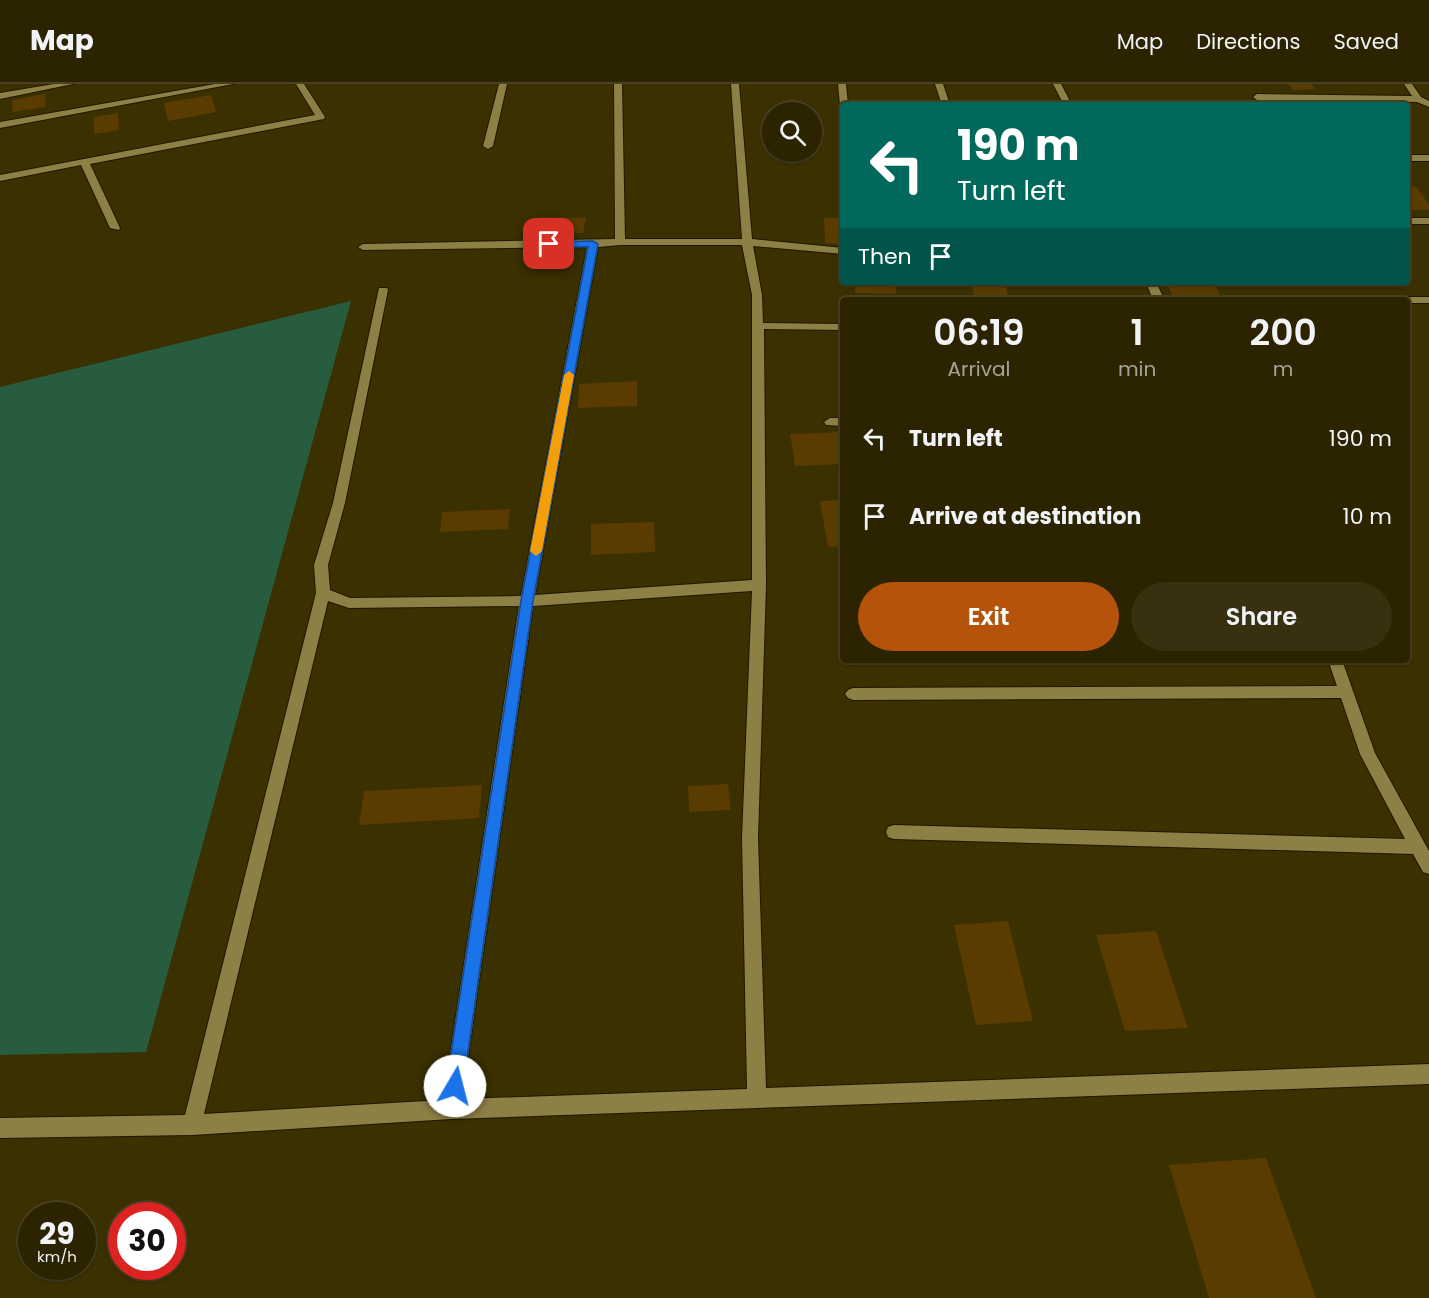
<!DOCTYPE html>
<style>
body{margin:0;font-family:Poppins,sans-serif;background:#38300f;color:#f1f3f6;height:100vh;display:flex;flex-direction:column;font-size:22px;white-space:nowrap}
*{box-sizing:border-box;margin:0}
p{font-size:20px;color:#a6a499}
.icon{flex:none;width:33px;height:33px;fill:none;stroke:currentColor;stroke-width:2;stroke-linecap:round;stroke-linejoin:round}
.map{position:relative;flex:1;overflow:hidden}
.side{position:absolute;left:840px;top:213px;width:570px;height:366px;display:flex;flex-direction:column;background:#2c2400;border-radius:6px;box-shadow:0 2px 4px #0004,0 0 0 2px #484122}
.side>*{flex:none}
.banner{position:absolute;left:840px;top:18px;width:570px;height:183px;border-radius:6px;box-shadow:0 2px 4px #0004,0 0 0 2px #484122;background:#00695c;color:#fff;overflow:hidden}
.tools{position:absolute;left:762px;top:18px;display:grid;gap:12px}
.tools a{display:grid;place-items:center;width:60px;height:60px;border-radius:50%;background:#2c2400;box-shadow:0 2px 4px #0004,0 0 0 2px #484122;font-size:30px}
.speed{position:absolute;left:18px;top:1118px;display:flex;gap:12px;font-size:30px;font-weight:700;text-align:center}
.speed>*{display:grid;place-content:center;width:78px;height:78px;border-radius:50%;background:#2c2400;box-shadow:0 2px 4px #0004,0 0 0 2px #484122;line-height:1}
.speed small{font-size:15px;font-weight:400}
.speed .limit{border:9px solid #d22;background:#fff;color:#111}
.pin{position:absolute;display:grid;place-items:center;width:51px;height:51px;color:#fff;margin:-26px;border-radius:12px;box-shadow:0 3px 9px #0006}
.me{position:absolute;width:66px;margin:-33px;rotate:8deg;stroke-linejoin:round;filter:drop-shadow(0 0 4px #0008)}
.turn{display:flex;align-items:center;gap:21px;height:126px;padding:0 18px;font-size:27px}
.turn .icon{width:78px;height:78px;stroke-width:2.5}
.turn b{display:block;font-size:42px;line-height:51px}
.then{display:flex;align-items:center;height:57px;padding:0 18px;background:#0003;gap:12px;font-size:22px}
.eta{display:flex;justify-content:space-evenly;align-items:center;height:102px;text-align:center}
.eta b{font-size:36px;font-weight:600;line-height:42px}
.action{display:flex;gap:12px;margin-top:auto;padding:12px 18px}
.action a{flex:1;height:69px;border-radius:36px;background:#b45309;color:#fff;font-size:24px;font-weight:600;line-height:69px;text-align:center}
.action a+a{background:#38300f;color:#f1f3f6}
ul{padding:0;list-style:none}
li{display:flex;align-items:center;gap:18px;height:78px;padding:0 18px}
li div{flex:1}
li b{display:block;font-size:22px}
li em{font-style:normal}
header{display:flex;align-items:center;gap:36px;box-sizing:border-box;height:84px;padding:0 30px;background:#2c2400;border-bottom:2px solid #484122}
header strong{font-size:28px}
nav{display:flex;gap:33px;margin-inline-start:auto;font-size:21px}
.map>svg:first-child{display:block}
</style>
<header>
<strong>Map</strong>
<nav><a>Map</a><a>Directions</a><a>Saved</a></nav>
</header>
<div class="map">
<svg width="1429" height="1214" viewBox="0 0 1429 1214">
<rect width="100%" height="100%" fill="#3a3000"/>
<path fill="#275c3f" d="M351 217 146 968 0 971V303Z"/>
<path fill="#5a3c00" d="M1288 0H1311L1315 5 1293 6Z
M45 10 46 23 13 28 12 16Z
M211 11 216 28 168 37 164 19Z
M118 29 119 46 94 50V33Z
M1407 103H1416L1429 120V126H1407Z
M539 133 586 134 583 149 535 148Z
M824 134H842L843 160 825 159Z
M854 198H895L896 210 855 209Z
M972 198H1005L1009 216H975Z
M1166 198H1213L1222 214 1174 215Z
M637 297V322L578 324 579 300Z
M843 348V380L795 382 790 350Z
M843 416V462L828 463 820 417Z
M510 425 508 445 440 448 442 428Z
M654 438 655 468 591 471V440Z
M728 700 731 726 689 728 688 702Z
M482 701 479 734 359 741 364 707Z
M1008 837 1033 937 976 941 954 841Z
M1156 847 1188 944 1125 947 1096 851Z
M1266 1074 1316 1214H1209L1169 1081Z"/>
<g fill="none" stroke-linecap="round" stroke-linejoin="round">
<g stroke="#1f1800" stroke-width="2">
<path id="minor" d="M54 0H73L0 15V9Z
M215 0H233L0 44V38Z
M296 0H304L325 33 324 35 90 80 120 144 119 146 110 144 81 81 0 97V91L315 31Z
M499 0H507L493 62 488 65 483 62Z
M614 0H622L625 155H742L731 0H739L752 155 843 164V170L753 162 762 211 763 239 843 240V246L764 245 766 501 758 754 766 1004 1429 980V1000L451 1035 192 1051 0 1054V1034L185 1031 316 509 314 481 333 419 379 204H387L388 206 345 419 328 481 330 506 350 514 521 512 587 163 363 166 358 163 363 160 615 155ZM620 161H742L752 211V496L535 511 598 163ZM752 507 742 754 747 1005 462 1015 533 522ZM328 517 349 524 519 522 443 1016 204 1030Z
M838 0H846L848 21H843V23L840 21Z
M935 0H943L950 21H942Z
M1053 0H1061L1072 21H1064Z
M1404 0H1412L1421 13 1429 17V23L1417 18 1257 16 1253 13 1257 10 1412 12Z
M1407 71H1429V77H1407Z
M1407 134H1429V140H1407Z
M1146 198H1156L1163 213H1388L1393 216H1153Z
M1407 213H1429V219H1407V216H1402Z
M830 334H843V342L826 341 824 338Z
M1328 576H1342L1375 669 1429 767V790L1423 788 1413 770 894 755 888 753 886 748 888 743 894 741 1405 755 1360 670 1341 614 853 616 848 614 845 610 848 606 853 604 1337 602Z"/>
</g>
<use href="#minor" fill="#8d8045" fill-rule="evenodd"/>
</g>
<path fill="#1a73e8" stroke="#114b97" stroke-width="1.5" d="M593 157 598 160 533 517 463 1002 461 1008 455 1011 448 1008 446 1002 521 517 588 163H549L544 160 549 158Z"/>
<path fill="#f59e0b" d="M569 287 574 291 542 467 536 472 530 467 564 291Z"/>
</svg>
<div class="tools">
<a><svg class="icon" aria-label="search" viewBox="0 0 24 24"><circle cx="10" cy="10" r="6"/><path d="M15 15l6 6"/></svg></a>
</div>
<div class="speed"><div>29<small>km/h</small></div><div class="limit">30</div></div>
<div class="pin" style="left:549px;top:160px;background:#d93025"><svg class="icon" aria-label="arrive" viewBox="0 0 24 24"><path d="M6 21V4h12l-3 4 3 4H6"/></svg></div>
<svg class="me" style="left:455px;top:1002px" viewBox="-20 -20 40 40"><circle r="19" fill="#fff"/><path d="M0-13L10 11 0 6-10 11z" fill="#1a73e8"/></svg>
<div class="banner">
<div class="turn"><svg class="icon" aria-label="left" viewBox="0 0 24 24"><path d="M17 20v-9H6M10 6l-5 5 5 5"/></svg><div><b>190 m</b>Turn left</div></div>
<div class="then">Then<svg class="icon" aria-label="arrive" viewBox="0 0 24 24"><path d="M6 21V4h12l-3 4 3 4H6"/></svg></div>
</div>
<section class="side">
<div class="eta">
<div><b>06:19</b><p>Arrival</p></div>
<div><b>1</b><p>min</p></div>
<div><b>200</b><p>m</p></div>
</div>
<ul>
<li><svg class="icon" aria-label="left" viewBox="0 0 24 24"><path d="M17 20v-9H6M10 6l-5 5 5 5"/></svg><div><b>Turn left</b></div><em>190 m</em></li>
<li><svg class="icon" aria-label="arrive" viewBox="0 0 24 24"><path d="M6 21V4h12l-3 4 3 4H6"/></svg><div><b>Arrive at destination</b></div><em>10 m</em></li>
</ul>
<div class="action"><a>Exit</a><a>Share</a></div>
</section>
</div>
